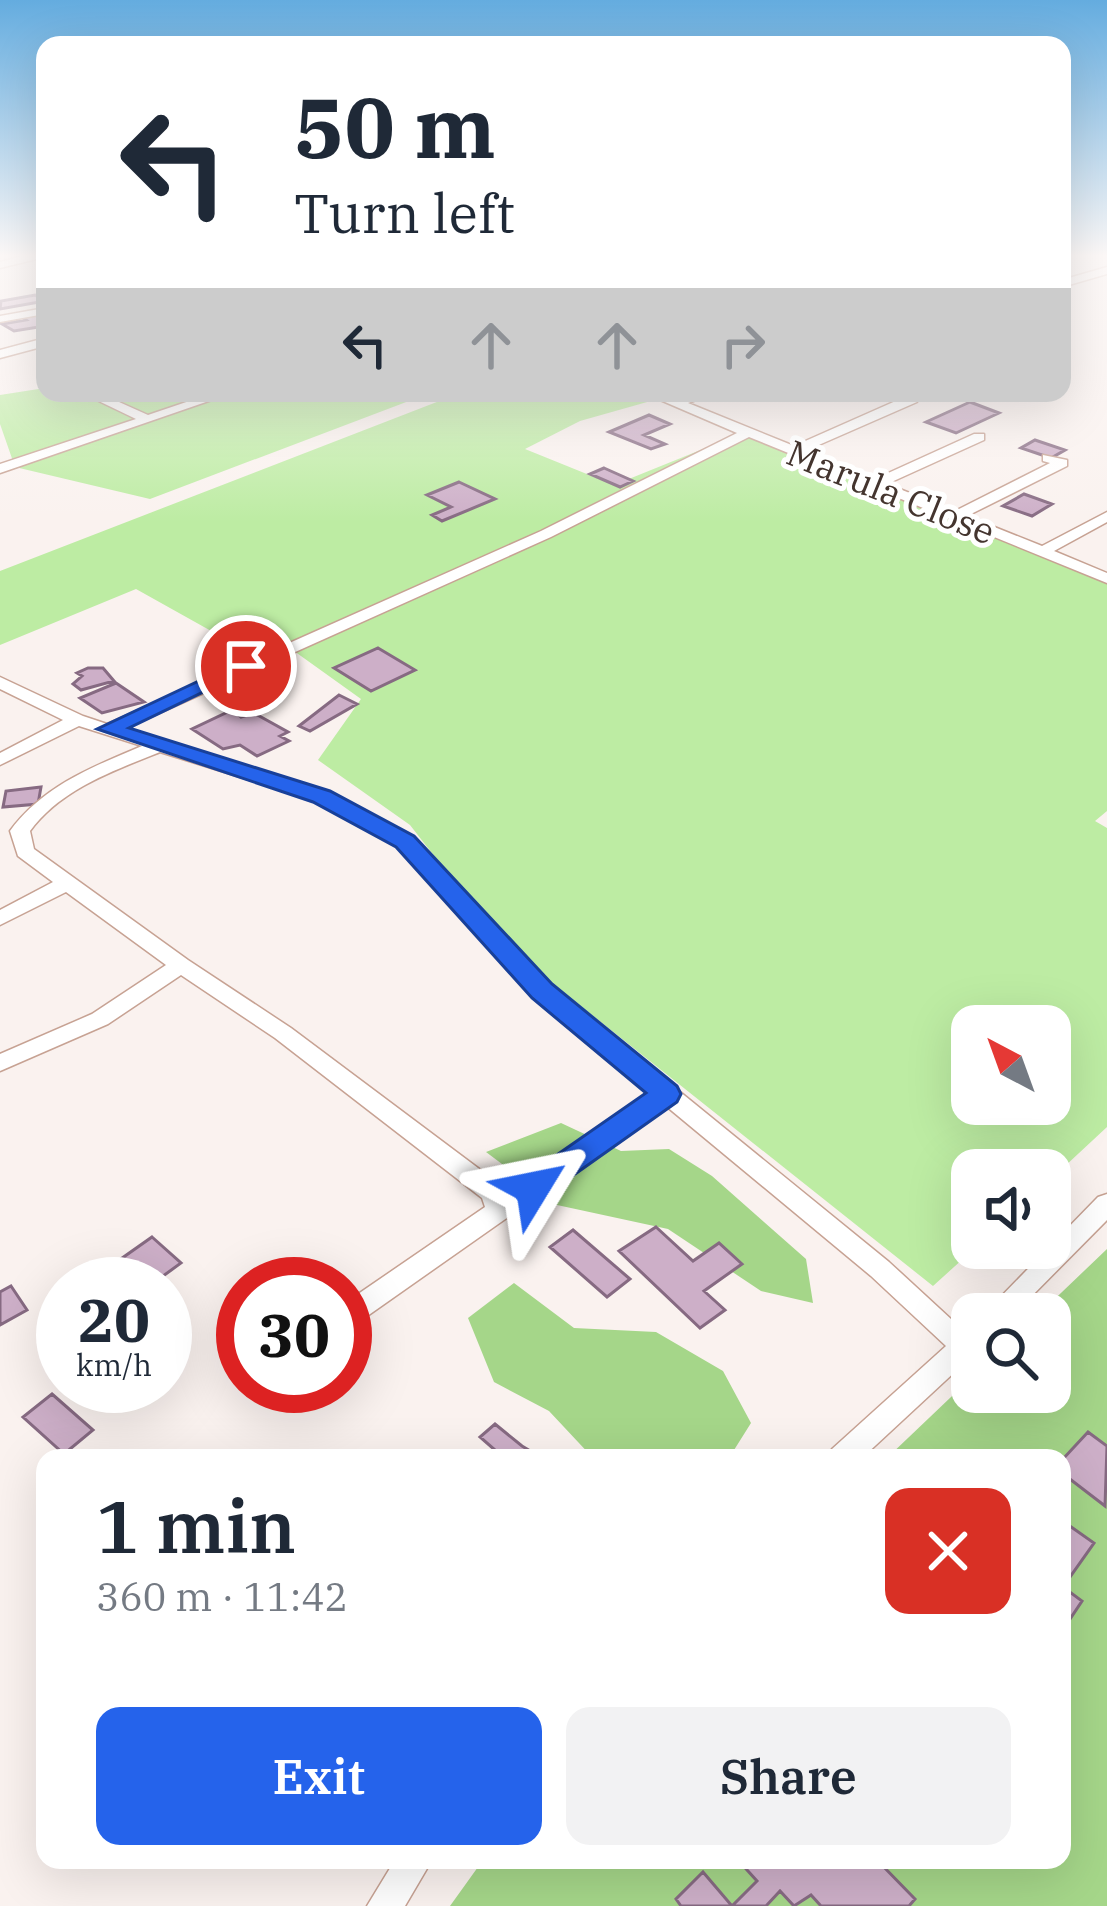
<!DOCTYPE html>
<meta charset="utf-8">
<style>
body{margin:0;font-family:"IBM Plex Serif",serif;background:#f2f2f3;color:#1f2937;height:100vh;display:flex;flex-direction:column;font-size:45px;white-space:nowrap}
*{box-sizing:border-box;margin:0}
p{font-size:39px;color:#747a83}
.icon{flex:none;width:66px;height:66px;fill:none;stroke:currentColor;stroke-width:2;stroke-linecap:round;stroke-linejoin:round}
.map{position:relative;flex:1;overflow:hidden}
.drawer{position:absolute;left:36px;top:1449px;width:1035px;height:420px;display:flex;flex-direction:column;background:#fff;border-radius:24px;box-shadow:0 12px 48px #0002}
.drawer>*{flex:none}
.guide{position:absolute;left:36px;top:36px;width:1035px;height:366px;border-radius:24px;box-shadow:0 12px 48px #0002;background:#fff;color:#1f2937;overflow:hidden}
.needle{width:78px;rotate:319deg}
.buttons{position:absolute;left:951px;top:1005px;display:grid;gap:24px}
.buttons a{display:grid;place-items:center;width:120px;height:120px;border-radius:24px;background:#fff;box-shadow:0 12px 48px #0002;font-size:60px}
.speed{position:absolute;left:36px;top:1257px;display:flex;gap:24px;font-size:60px;font-weight:700;text-align:center}
.speed>*{display:grid;place-content:center;width:156px;height:156px;border-radius:50%;background:#fff;box-shadow:0 12px 48px #0002;line-height:1}
.speed small{font-size:30px;font-weight:400}
.speed .limit{border:18px solid #d22;background:#fff;color:#111}
.pin{position:absolute;display:grid;place-items:center;width:102px;height:102px;color:#fff;margin:-51px;border:6px solid #fff;border-radius:50%;box-shadow:0 3px 12px #0007}
.me{position:absolute;width:132px;margin:-66px;rotate:55deg;stroke-linejoin:round;filter:drop-shadow(0 0 9px #0008)}
.turn{display:flex;align-items:center;gap:42px;height:252px;padding:0 60px;font-size:54px}
.turn .icon{width:156px;height:156px;stroke-width:2.5}
.turn b{display:block;font-size:84px;line-height:102px}
.lanes{display:flex;align-items:center;height:114px;padding:0 60px;background:#0003;justify-content:center;gap:60px;direction:ltr}
.lanes .off{opacity:.35}
.round{display:grid;place-items:center;flex:none;width:126px;height:126px;border-radius:24px;background:#f2f2f3}
.summary{display:flex;align-items:center;justify-content:space-between;height:204px;padding:0 60px}
h1{font-size:72px;font-weight:600;line-height:90px}
.action{display:flex;gap:24px;margin-top:auto;padding:24px 60px}
.action a{flex:1;height:138px;border-radius:24px;background:#2563eb;color:#fff;font-size:48px;font-weight:600;line-height:138px;text-align:center}
.action a+a{background:#f2f2f3;color:#1f2937}
.map>svg:first-child{display:block}
</style>
<div class="map">
<svg width="1107" height="1906" viewBox="0 0 1107 1906">
<rect width="100%" height="100%" fill="#faf2ef"/>
<path fill="#bdeca3" fill-rule="evenodd" d="M45 388V393H430L150 499 15 467 0 424V395Z
M460 393H679L580 421 525 449 614 485 740 434 1107 583V811L1095 821 1107 828V1127L1050 1180V1170H972L975 1248 933 1286 553 984 463 893 410 825 318 760 361 699 287 646H238L136 589 0 645V571ZM972 1026H1050V1104H972Z"/>
<path fill="#a5d689" d="M561 1123 621 1151 669 1149 712 1176 806 1259 813 1303 761 1291 668 1229 557 1205 486 1152Z
M1107 1249V1906H450L483 1860H1062V1458H887L972 1377V1392H1050V1314H1039Z
M514 1283 574 1328 656 1332 723 1371 751 1423 729 1458H593L549 1411 494 1382 468 1318Z"/>
<path fill="#cdafc8" stroke="#866a82" stroke-width="3" d="M35 295 45 301 0 309 1 301Z
M31 313 45 316V326L14 331 2 324 26 320 20 316Z
M970 402 999 413 956 433 926 422Z
M649 415 670 424 644 435 665 444 651 449 609 432Z
M1035 440 1065 450 1051 458 1021 448Z
M604 468 633 481 620 487 590 474Z
M459 482 495 499 442 521 432 515 451 507 427 495Z
M1024 494 1052 504 1032 516 1003 506Z
M378 648 415 670 371 691 334 668Z
M88 668H103L114 681 81 690 73 684 82 676 77 673Z
M116 683 144 702 102 713 80 698Z
M339 695 357 704 310 731 299 726Z
M232 710 241 717 254 713 288 732 280 736 289 741 257 756 240 745 223 749 192 729Z
M41 787 38 804 3 807 6 791Z
M656 1227 693 1261 719 1243 742 1264 704 1291 725 1310 700 1328 619 1251Z
M573 1230 630 1279 607 1297 550 1247Z
M152 1237 181 1263 152 1284H144L118 1261Z
M11 1286 27 1310 0 1325V1292Z
M52 1394 93 1430 64 1454 23 1417Z
M495 1424 522 1446 542 1458H504L480 1437Z
M1088 1432 1107 1446 1105 1506 1062 1473V1460Z
M1067 1524 1094 1543 1063 1587 1082 1601 1062 1631V1532Z
M738 1860H877L915 1899 909 1906H821L811 1895 794 1906 780 1891 766 1906H732L757 1881Z
M703 1872 732 1906H681L676 1899Z"/>
<g fill="none" stroke-linecap="round" stroke-linejoin="round">
<g stroke="#c7a293" stroke-width="3">
<path id="street" d="M26 255 45 257 0 268V262Z
M1107 267V274L1062 287V280Z
M45 308V314L0 322V316Z
M45 338V346L0 358V350Z
M82 393H99L148 415 213 393H232L0 473V464L136 419Z
M644 393C655 393 663 397 674 398 686 399 702 393 715 393L688 403 794 446 907 396H917V402L805 451 875 479 974 434H984V440L887 484 955 511 1050 463 1043 461V455L1067 460V466L967 516 1042 546 1107 512V522L1054 551 1107 573V583L749 437 551 537 124 729 328 792 412 837 550 986 889 1262 964 1331 972 1328V1356L862 1458H828L832 1449 946 1346 871 1276 666 1106 363 1319 354 1322 345 1319V1303L485 1207 482 1198 275 1038 181 975 108 1024 0 1071V1054L92 1014 166 965 66 892 0 925V910L53 882 18 856 10 831C43 786 92 767 142 746L79 726 0 765V753L63 720 0 689V677L83 716 107 724 541 531 737 433ZM160 752 314 800 398 845 534 996 651 1093 505 1194 502 1186 291 1028 188 960 34 849 30 831C61 789 113 771 160 752Z
M1107 1194V1220L1014 1314H984L1098 1197Z
M395 1860H432L405 1906H367Z"/>
</g>
<use href="#street" fill="#fff" fill-rule="evenodd"/>
</g>
<linearGradient id="sky" x2="0" y2="1"><stop stop-color="#64acdf"/><stop offset="0.49" stop-color="#fdf9f8"/><stop offset="1" stop-color="#fdf9f8" stop-opacity="0"/></linearGradient>
<rect width="1107" height="522" fill="url(#sky)"/>
<path fill="#2563eb" stroke="#184099" stroke-width="3" d="M239 662 257 666 129 728 330 791 414 836 552 984 677 1086 681 1094 677 1102 544 1196H522L517 1188 522 1179 646 1093 532 998 396 847 313 802 97 729Z"/>
<g text-anchor="middle" stroke-width="10" stroke-linejoin="round" paint-order="stroke">
<g font-size="36" fill="#44352f" stroke="#fff">
<text transform="translate(891 492) rotate(22)" y="13">Marula Close</text>
</g>
</g>
</svg>
<div class="buttons">
<a><svg class="needle" viewBox="-14 -14 28 28"><path d="M0-13l5 13h-10z" fill="#e53935"/><path d="M0 13l5-13h-10z" fill="#747a83"/></svg></a>
<a><svg class="icon" aria-label="sound" viewBox="0 0 24 24"><path d="M4 9h4l5-4v14l-5-4H4zM17 9q2 3 0 6"/></svg></a>
<a><svg class="icon" aria-label="search" viewBox="0 0 24 24"><circle cx="10" cy="10" r="6"/><path d="M15 15l6 6"/></svg></a>
</div>
<div class="speed"><div>20<small>km/h</small></div><div class="limit">30</div></div>
<div class="pin" style="left:246px;top:666px;background:#d93025"><svg class="icon" aria-label="arrive" viewBox="0 0 24 24"><path d="M6 21V4h12l-3 4 3 4H6"/></svg></div>
<svg class="me" style="left:533px;top:1188px" viewBox="-20 -20 40 40"><path d="M0-17L14 15 0 8-14 15z" fill="#2563eb" stroke="#fff" stroke-width="4"/></svg>
<div class="guide">
<div class="turn"><svg class="icon" aria-label="left" viewBox="0 0 24 24"><path d="M17 20v-9H6M10 6l-5 5 5 5"/></svg><div><b>50 m</b>Turn left</div></div>
<div class="lanes"><svg class="icon" aria-label="left" viewBox="0 0 24 24"><path d="M17 20v-9H6M10 6l-5 5 5 5"/></svg><svg class="icon off" aria-label="ahead" viewBox="0 0 24 24"><path d="M12 20V5M6 11l6-6 6 6"/></svg><svg class="icon off" aria-label="ahead" viewBox="0 0 24 24"><path d="M12 20V5M6 11l6-6 6 6"/></svg><svg class="icon off" aria-label="right" viewBox="0 0 24 24"><path d="M7 20v-9h11M14 6l5 5-5 5"/></svg></div>
</div>
<section class="drawer">
<div class="summary"><div><h1>1 min</h1><p>360 m · 11:42</p></div><a class="round" style="background:#d93025;color:#fff"><svg class="icon" aria-label="close" viewBox="0 0 24 24"><path d="M6 6l12 12M18 6L6 18"/></svg></a></div>
<div class="action"><a>Exit</a><a>Share</a></div>
</section>
</div>
